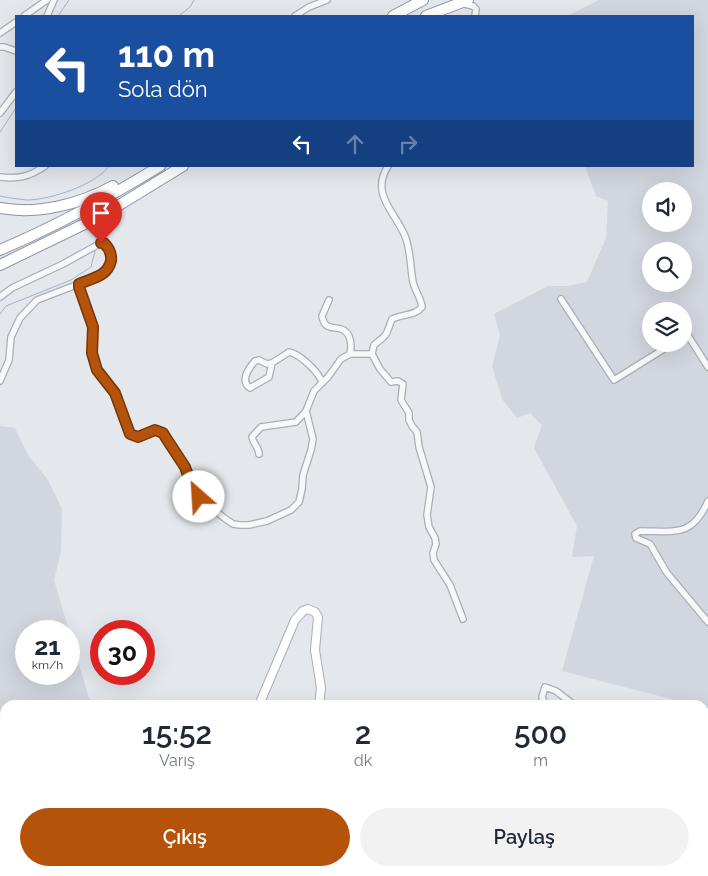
<!DOCTYPE html>
<html lang="tr">
<meta charset="utf-8">
<style>
body{margin:0;font-family:Raleway,sans-serif;background:#f2f2f3;color:#1f2937;height:100vh;display:flex;flex-direction:column;font-size:19px;white-space:nowrap}
*{box-sizing:border-box;margin:0}
p{font-size:16px;color:#747a83}
.icon{flex:none;width:28px;height:28px;fill:none;stroke:currentColor;stroke-width:2;stroke-linecap:round;stroke-linejoin:round}
.map{position:relative;flex:1;overflow:hidden}
.drawer{position:absolute;left:0px;top:700px;width:709px;height:176px;display:flex;flex-direction:column;background:#fff;border-radius:15px 15px 0 0;box-shadow:0 5px 20px #0002}
.drawer>*{flex:none}
.top-card{position:absolute;left:15px;top:15px;width:679px;height:152px;border-radius:0px;box-shadow:0 5px 20px #0002;background:#1a4fa0;color:#fff;overflow:hidden}
.fabs{position:absolute;left:642px;top:182px;display:grid;gap:10px}
.fabs a{display:grid;place-items:center;width:50px;height:50px;border-radius:50%;background:#fff;box-shadow:0 5px 20px #0002;font-size:25px}
.speed{position:absolute;left:15px;top:620px;display:flex;gap:10px;font-size:25px;font-weight:700;text-align:center}
.speed>*{display:grid;place-content:center;width:65px;height:65px;border-radius:50%;background:#fff;box-shadow:0 5px 20px #0002;line-height:1}
.speed small{font-size:12px;font-weight:400}
.speed .limit{border:8px solid #d22;background:#fff;color:#111}
.pin{position:absolute;display:grid;place-items:center;width:42px;height:42px;color:#fff;margin:-51px -21px;border-radius:50% 50% 50% 0;rotate:-45deg;box-shadow:0 0 5px #0007}
.pin .icon{rotate:45deg}
.me{position:absolute;width:55px;margin:-28px;rotate:334deg;stroke-linejoin:round;filter:drop-shadow(0 0 4px #0008)}
.turn{display:flex;align-items:center;gap:18px;height:105px;padding:0 20px;font-size:22px}
.turn .icon{width:65px;height:65px;stroke-width:2.5}
.turn b{display:block;font-size:35px;line-height:42px}
.lanes{display:flex;align-items:center;height:48px;padding:0 20px;background:#0003;justify-content:center;gap:25px;direction:ltr}
.lanes .off{opacity:.35}
.eta{display:flex;justify-content:space-evenly;align-items:center;height:85px;text-align:center}
.eta b{font-size:30px;font-weight:600;line-height:35px}
.cta{display:flex;gap:10px;margin-top:auto;padding:10px 20px}
.cta a{flex:1;height:58px;border-radius:30px;background:#b45309;color:#fff;font-size:20px;font-weight:600;line-height:58px;text-align:center}
.cta a+a{background:#f2f2f3;color:#1f2937}
.map>svg:first-child{display:block}
</style>
<div class="map">
<svg width="708" height="876" viewBox="0 0 708 876">
<rect width="100%" height="100%" fill="#e4e7ec"/>
<path fill="#d2d6de" fill-rule="evenodd" d="M599 0H708V709L704 708V705H694L562 671 594 556 572 557 577 526 534 448 542 425 530 413 517 418 502 399 492 366 500 335 494 314 548 286H567L587 282 606 238 608 201 596 196 585 166H692V16H567ZM651 191H684V224H651ZM651 251H684V284H651ZM651 311H684V344H651Z
M0 426 15 428 28 455 48 480 62 509 61 551 54 580 91 705H5V757L0 759ZM26 631H69V674H26Z"/>
<g fill="none" stroke-linecap="round" stroke-linejoin="round">
<path stroke="#9fb4cc" stroke-width="1" d="M58 16 69 0
M179 16 190 7 194 0
M0 132 16 108
M110 167V166
M0 196C9 198 18 199 27 200 49 200 96 185 109 166
M0 314 6 306 71 280 91 267 95 251"/>
<g stroke="#a9aeb7" stroke-width="8">
<path id="minor" d="M465 4 473 6 476 9 475 16
M24 16 47 0
M47 16 54 0
M295 16 309 7 327 0
M0 33 16 22
M0 47H4L16 51
M0 113 16 92
M0 177C19 179 29 177 45 166
M79 284 80 290 93 327 92 353 97 371 115 393 131 434 138 437 155 430 163 433 185 467 193 490 199 497 223 517 233 524 240 525H249L267 521 291 510 299 502 302 489 303 475 311 450 313 439 306 411 314 391 328 377 341 359 350 354H372L380 369 391 382 398 381 403 384 401 400 409 413V420L412 426 417 432 419 447 431 487 427 515 429 527 435 538 436 544 433 553 434 560 450 585 463 619
M0 297 12 288 63 264 101 243H104C113 253 113 262 105 274L37 300 20 318 11 337 9 360 0 381
M561 299 614 380 672 344
M329 300 322 316C322 317 324 323 325 324 329 329 335 327 341 329 351 332 352 345 350 354
M684 336 687 334 708 367
M372 354 374 345C389 333 385 337 392 319 402 314 415 316 422 307 421 298 415 291 413 282 410 267 411 251 405 236 395 212 370 194 388 166
M272 363 269 377 250 388C240 381 248 369 255 361L259 360 267 364 272 363 289 352C300 354 320 373 322 383
M259 454C259 447 253 444 252 437L261 427 296 422 306 411
M708 501C692 538 675 531 640 531L635 534 636 538 650 544 667 573 708 622
M545 705 542 697 545 687 556 691 574 705
M704 769 708 771
M704 829 708 823
M673 871 674 876
M471 876 473 871"/>
</g>
<g stroke="#a9aeb7" stroke-width="10">
<path id="secondary" d="M259 705 295 620 303 611 308 609 315 612 318 617 315 650 321 688 319 705
M0 763 5 761
M384 871 386 876"/>
</g>
<g stroke="#8b94a3" stroke-width="12">
<path id="motorway" d="M393 16 423 0
M426 16 468 0
M0 208C38 215 80 204 113 186
M0 250C56 226 108 198 160 166
M0 265 103 215 183 166"/>
</g>
<use href="#minor" stroke="#f7f8fa" stroke-width="5.5"/>
<use href="#secondary" stroke="#fff" stroke-width="8"/>
<use href="#motorway" stroke="#fff" stroke-width="10"/>
</g>
<g fill="none" stroke-linecap="round" stroke-linejoin="round">
<g stroke="#753606" stroke-width="12">
<path id="route" d="M101 243H104C109 248 112 253 111 261 107 277 92 278 79 284V287L93 327 92 353 97 370 115 393 130 434 138 437 155 430 163 433 166 438 185 467 190 481 199 497"/>
</g>
<use href="#route" stroke="#b45309" stroke-width="9"/>
</g>
</svg>
<div class="fabs">
<a><svg class="icon" aria-label="sound" viewBox="0 0 24 24"><path d="M4 9h4l5-4v14l-5-4H4zM17 9q2 3 0 6"/></svg></a>
<a><svg class="icon" aria-label="search" viewBox="0 0 24 24"><circle cx="10" cy="10" r="6"/><path d="M15 15l6 6"/></svg></a>
<a><svg class="icon" aria-label="layers" viewBox="0 0 24 24"><path d="M12 4l9 5-9 5-9-5zM3 14l9 5 9-5"/></svg></a>
</div>
<div class="speed"><div>21<small>km/h</small></div><div class="limit">30</div></div>
<div class="pin" style="left:101px;top:243px;background:#d93025"><svg class="icon" aria-label="arrive" viewBox="0 0 24 24"><path d="M6 21V4h12l-3 4 3 4H6"/></svg></div>
<svg class="me" style="left:199px;top:497px" viewBox="-20 -20 40 40"><circle r="19" fill="#fff"/><path d="M0-13L10 11 0 6-10 11z" fill="#b45309"/></svg>
<div class="top-card">
<div class="turn"><svg class="icon" aria-label="left" viewBox="0 0 24 24"><path d="M17 20v-9H6M10 6l-5 5 5 5"/></svg><div><b>110 m</b>Sola dön</div></div>
<div class="lanes"><svg class="icon" aria-label="left" viewBox="0 0 24 24"><path d="M17 20v-9H6M10 6l-5 5 5 5"/></svg><svg class="icon off" aria-label="ahead" viewBox="0 0 24 24"><path d="M12 20V5M6 11l6-6 6 6"/></svg><svg class="icon off" aria-label="right" viewBox="0 0 24 24"><path d="M7 20v-9h11M14 6l5 5-5 5"/></svg></div>
</div>
<section class="drawer">
<div class="eta">
<div><b>15:52</b><p>Varış</p></div>
<div><b>2</b><p>dk</p></div>
<div><b>500</b><p>m</p></div>
</div>
<div class="cta"><a>Çıkış</a><a>Paylaş</a></div>
</section>
</div>
